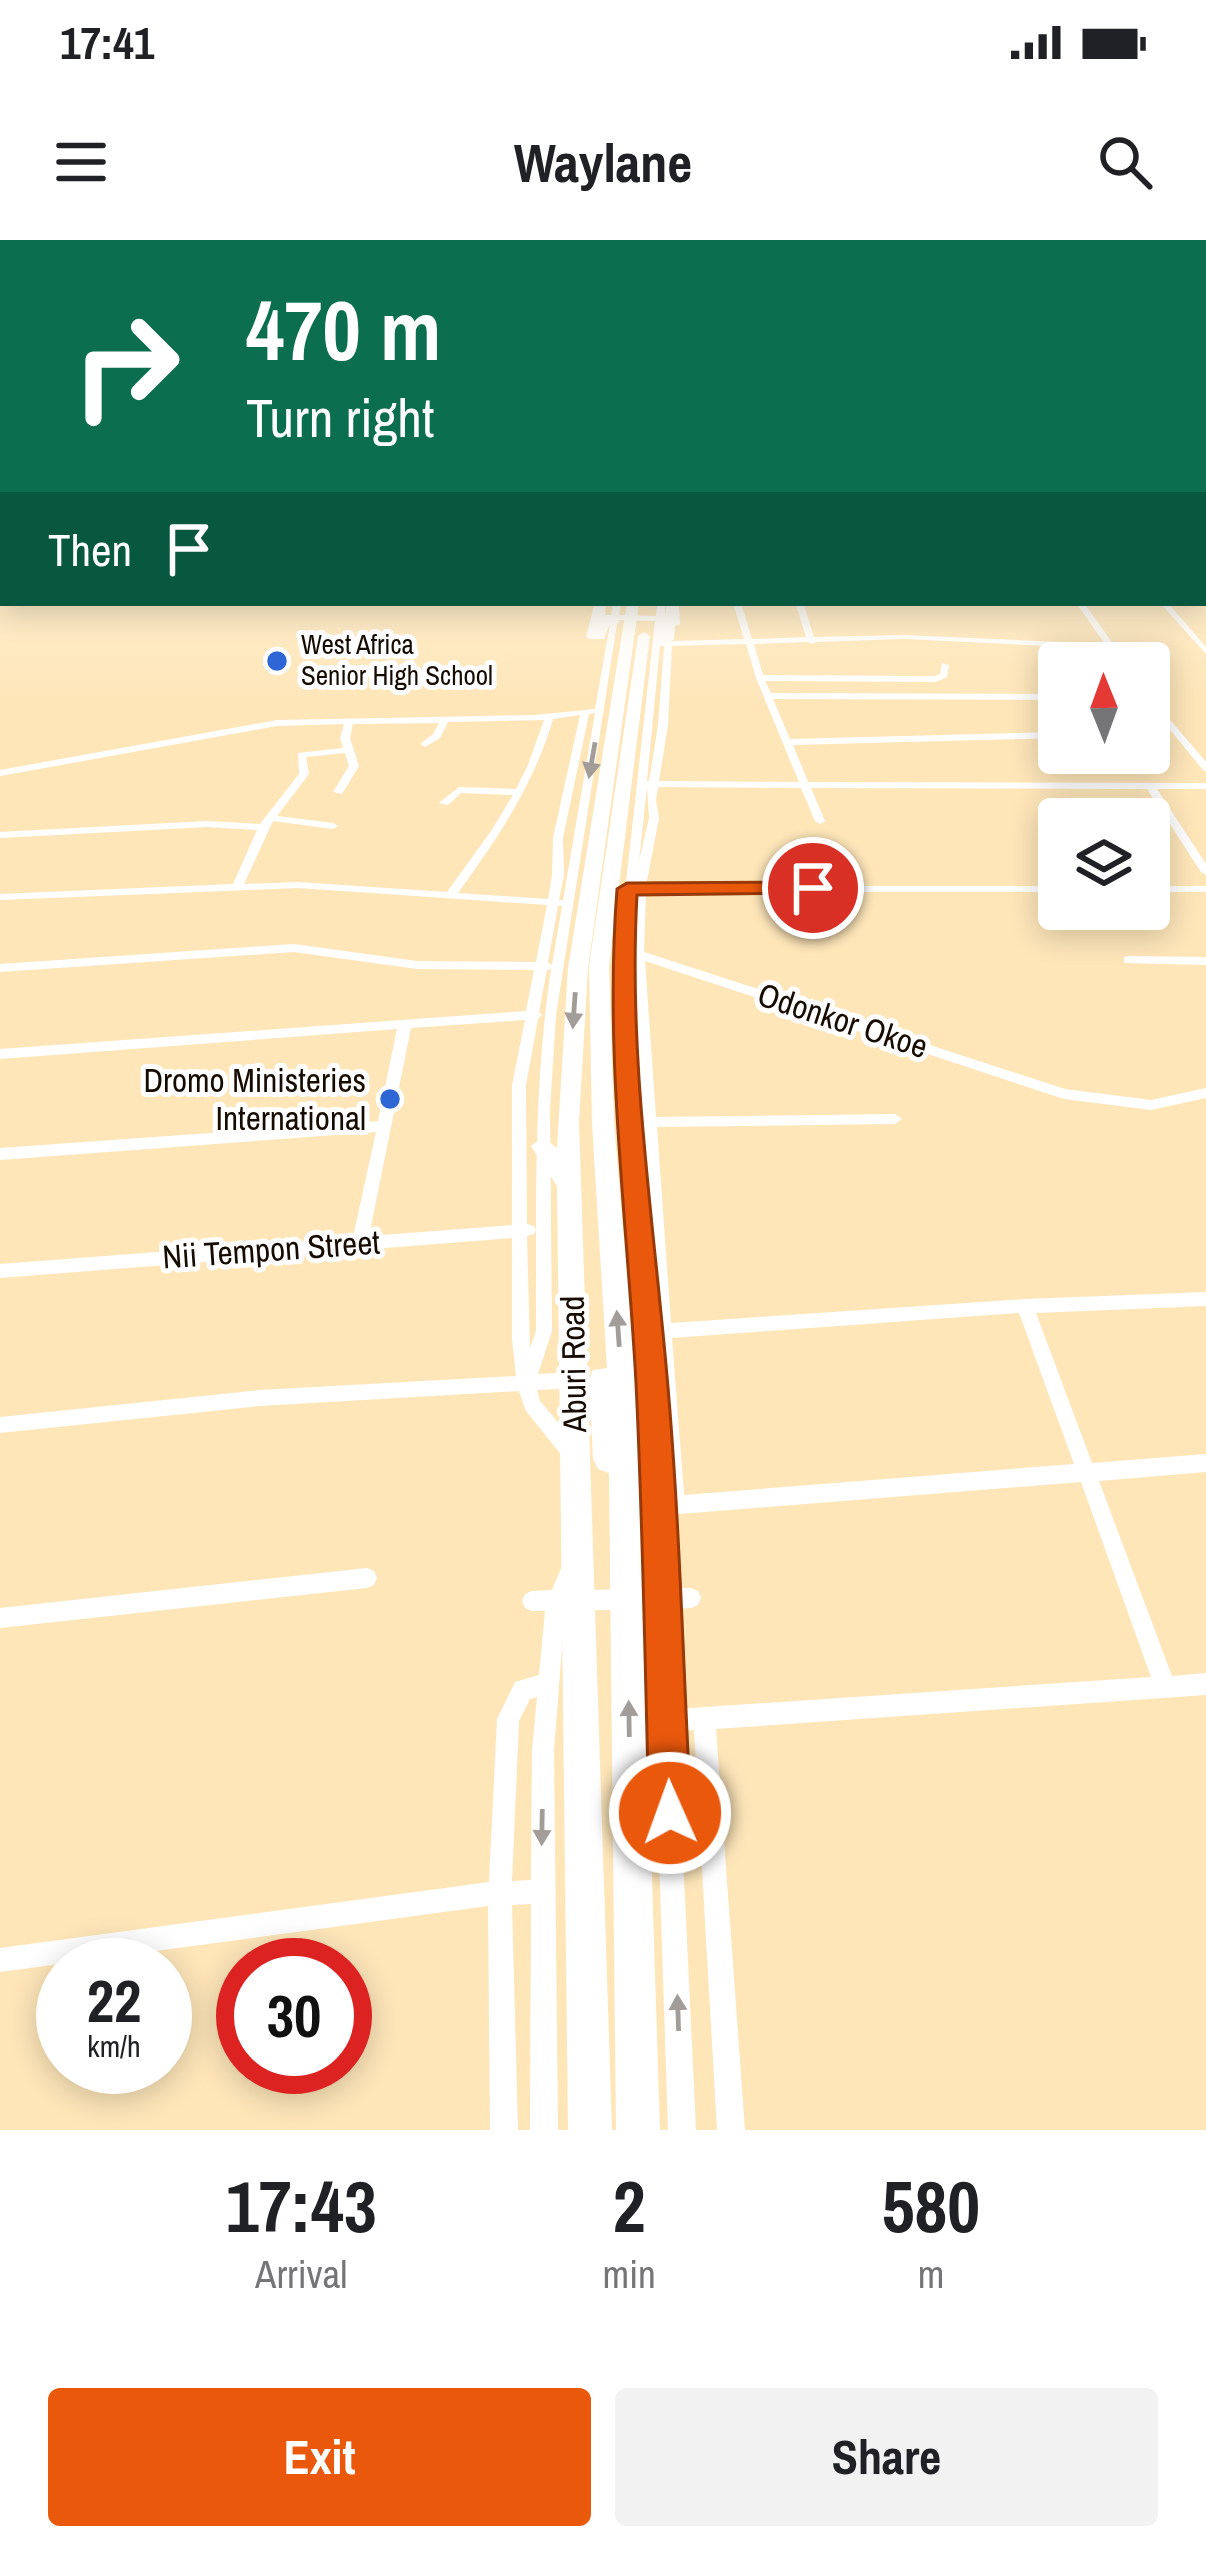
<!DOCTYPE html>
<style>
body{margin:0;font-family:"Archivo Narrow",sans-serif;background:#f2f2f2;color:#202124;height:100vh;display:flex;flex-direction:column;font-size:45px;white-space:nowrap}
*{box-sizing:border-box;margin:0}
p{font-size:39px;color:#757577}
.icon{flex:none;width:66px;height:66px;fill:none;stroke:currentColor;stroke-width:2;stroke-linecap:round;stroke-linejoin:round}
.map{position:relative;height:1890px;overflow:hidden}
.panel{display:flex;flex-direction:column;background:#fff;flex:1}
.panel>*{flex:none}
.guide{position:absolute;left:0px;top:0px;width:1206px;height:366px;box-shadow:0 6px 30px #0003;background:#0b6e4f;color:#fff;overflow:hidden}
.needle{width:78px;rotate:359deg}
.controls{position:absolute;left:1038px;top:402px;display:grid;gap:24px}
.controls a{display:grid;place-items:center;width:132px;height:132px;border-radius:12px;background:#fff;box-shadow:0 6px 30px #0003;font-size:60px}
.speed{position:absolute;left:36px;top:1698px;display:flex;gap:24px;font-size:60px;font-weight:700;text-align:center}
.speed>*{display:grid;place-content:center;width:156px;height:156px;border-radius:50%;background:#fff;box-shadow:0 6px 30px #0003;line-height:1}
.speed small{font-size:30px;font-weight:400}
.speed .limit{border:18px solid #d22;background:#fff;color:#111}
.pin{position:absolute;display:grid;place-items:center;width:102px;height:102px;color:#fff;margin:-51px;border:6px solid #fff;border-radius:50%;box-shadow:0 3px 12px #0007}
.me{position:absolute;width:132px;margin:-66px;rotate:358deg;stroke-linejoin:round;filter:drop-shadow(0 0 9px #0008)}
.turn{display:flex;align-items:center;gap:42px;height:252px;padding:0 48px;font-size:54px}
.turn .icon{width:156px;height:156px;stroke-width:2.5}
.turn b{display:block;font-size:84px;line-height:102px}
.then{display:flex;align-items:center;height:114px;padding:0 48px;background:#0003;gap:24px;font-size:45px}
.eta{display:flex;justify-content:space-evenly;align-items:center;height:204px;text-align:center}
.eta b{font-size:72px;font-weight:800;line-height:84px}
.primary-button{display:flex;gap:24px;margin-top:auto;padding:24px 48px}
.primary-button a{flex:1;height:138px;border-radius:12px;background:#ea580c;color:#fff;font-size:48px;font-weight:800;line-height:138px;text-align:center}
.primary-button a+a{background:#f2f2f2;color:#202124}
.status{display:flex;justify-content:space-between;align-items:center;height:84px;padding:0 60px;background:#fff;direction:ltr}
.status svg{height:33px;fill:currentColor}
header{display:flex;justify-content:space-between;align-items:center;height:156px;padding:0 48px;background:#fff;font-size:54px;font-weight:800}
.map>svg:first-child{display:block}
</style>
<div class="status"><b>17:41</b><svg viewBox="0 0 49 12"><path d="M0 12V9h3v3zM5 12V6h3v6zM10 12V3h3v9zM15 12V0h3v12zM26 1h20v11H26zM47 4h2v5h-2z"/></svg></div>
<header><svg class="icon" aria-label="menu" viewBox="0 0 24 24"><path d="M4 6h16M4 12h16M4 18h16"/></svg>Waylane<svg class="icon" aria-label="search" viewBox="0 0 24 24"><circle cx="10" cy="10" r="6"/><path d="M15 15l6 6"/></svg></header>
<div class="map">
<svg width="1206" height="1890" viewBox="0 0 1206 1890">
<rect width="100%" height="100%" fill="#fee6b9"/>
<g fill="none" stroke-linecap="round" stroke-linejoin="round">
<path fill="#fff" fill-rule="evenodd" d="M3 203V208L0 210V205Z
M1203 209H1206V213H1203Z
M0 218H3V222H0Z
M1203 231H1206V235H1203Z
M0 237H3V241H0Z
M3 258V262L0 263V259Z
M1203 259H1206V263H1203Z
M0 269H3V273H0Z
M0 281H3V285H0Z
M1203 283 1206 284V289L1203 288Z
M1203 323H1206V327H1203Z
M1203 341 1206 342V348L1203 347Z
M601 363 606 365 605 375H611L613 363H621L619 375 656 376 657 363H665V376L666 366H679L680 384 675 386 674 399 671 401 744 399 733 363H741L752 399 806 397 796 365 782 363H925L921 365H804L814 397 904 395 1105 404 1076 363H1084L1127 423H1119L1109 409 904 399 816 402 812 404 808 402 754 404 763 435 935 436 940 434 942 423 949 425 947 437 936 442 765 441 771 453 1059 454V460L773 459 790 499 1059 492V498L793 505 808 542 1206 543V549H1157L1206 624V635L1201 632 1147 549 811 548 825 581 820 584 815 581 801 548 658 547 656 560 659 578 646 646H807L798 617 782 607 787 604 807 613 818 646H1059V652H646L644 712 1065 849 1151 860 1206 848V858L1151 870 1064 859 645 721 656 877 895 874 902 879 895 884 657 887 671 1083 1025 1059 1206 1052V1066L1036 1073 1092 1223 1206 1214V1232L1099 1241 1172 1436 1206 1433V1455L716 1489 745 1890H717L694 1490 677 1491 696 1890H668L651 1369 565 1371 554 1510 558 1890H530L531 1664 512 1665 518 1890H490L488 1666 0 1732V1708L489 1642 497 1479 515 1442 539 1435 545 1371H532L525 1368 522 1361 525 1354 532 1351 552 1350 562 1326 569 1323 576 1326 579 1333 573 1350 650 1349 643 1141 620 882 615 742 655 381 618 380 620 382 617 384 556 775 550 870 552 1091 538 1134 577 1132 583 1134 586 1140 583 1146 577 1148 537 1150 540 1161 577 1205 579 1211 577 1217 570 1220 563 1217 526 1171 519 1151 260 1166 0 1193V1177L260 1150 516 1136 512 1099V998L0 1038V1024L353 997 376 892 0 920V908L378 881 397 789 0 819V809L526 771 534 730 417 729 294 712 0 732V724L294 704 417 721 536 722 547 665 298 648 0 660V654L233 644 257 590 207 587 0 598V592L207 581 260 584 299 534 298 513 343 508 340 498 344 484 277 486 0 536V530L277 480 536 475 595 469 610 384 604 399H590L586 397 594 366ZM746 404 756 438 799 542 659 541 668 485 672 406ZM660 406H664L658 485 649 541H647ZM595 473 563 660H559L564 635 563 598 589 474ZM580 475 553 598 552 635 548 659 458 653C498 598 534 544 553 479ZM544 480 528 525 516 549 459 547 439 563 448 565 461 553 513 555 491 591 447 652 298 642 244 644 273 581 333 589 338 586 333 583 277 576 309 534 306 517 345 513 349 526 333 552 342 554 359 526 350 498 353 484 439 483 433 494 420 504 425 507 440 498 448 482ZM647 547 649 578 639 621ZM558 666H562L552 725 548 722ZM630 716H632L642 877 635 882 637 886 643 887 654 1074 634 882 627 742ZM551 729C538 816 536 901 536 990L534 986 527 984 526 845 538 779 542 775 539 772 547 730ZM525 780 512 845V985L369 996 411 788ZM536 990V1091L530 1108 527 996 534 994ZM1019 1073 1074 1224 684 1255 672 1098ZM1081 1242 1151 1437 676 1469 671 1369 691 1368 698 1365 701 1358 698 1351 691 1348H670L667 1275ZM537 1457 532 1510 531 1640 512 1641 519 1481 530 1459Z
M1160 363H1168L1206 407V414Z
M1149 455 1206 522V531L1203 530 1149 464Z
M1149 646H1206V652H1149Z
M1128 716 1206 717V725L1124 723V717Z
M367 1328 374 1331 377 1338 374 1345 367 1348 0 1388V1368Z"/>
<path fill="#fff" fill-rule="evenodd" d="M627 363H639L588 728 579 882 612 1890H568L557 946 531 906 543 897 557 908 568 728Z
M644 392 650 396 609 726 614 883 636 1139 660 1890H616L609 1233 598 1229 593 1219 589 1139 593 1130 607 1128 592 883 589 726 638 396Z"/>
</g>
<defs><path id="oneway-solid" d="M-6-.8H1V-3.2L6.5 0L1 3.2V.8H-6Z" transform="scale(3)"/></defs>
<g fill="#a29d99">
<use href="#oneway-solid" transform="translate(592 520) rotate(100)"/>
<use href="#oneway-solid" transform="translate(574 770) rotate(94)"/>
<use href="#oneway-solid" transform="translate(618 1089) rotate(-94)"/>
<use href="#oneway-solid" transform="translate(629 1479) rotate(-91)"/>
<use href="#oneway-solid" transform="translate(542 1587) rotate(91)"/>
<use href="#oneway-solid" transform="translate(678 1773) rotate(-92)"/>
</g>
<linearGradient id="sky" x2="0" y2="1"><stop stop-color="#9aaadc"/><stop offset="0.43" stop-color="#fff4e0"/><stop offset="1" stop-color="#fff4e0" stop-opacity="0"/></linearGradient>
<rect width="1206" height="461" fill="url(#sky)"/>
<path fill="#ea580c" stroke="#983908" stroke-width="3" d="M813 642 820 644V653L637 655C628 817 653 975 667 1136 680 1281 683 1428 691 1573L685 1588 670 1594 655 1588 649 1573C645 1430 643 1286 636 1143 627 977 604 815 617 649L627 643Z"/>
<g fill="#2f66d5" stroke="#fff" stroke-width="4.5">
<circle cx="277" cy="421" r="12"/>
<circle cx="390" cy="859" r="12"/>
</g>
<g text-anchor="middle" stroke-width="10" stroke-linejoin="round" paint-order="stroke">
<g font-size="27" fill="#160b00" stroke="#fff" text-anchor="start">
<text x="301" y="414">West Africa<tspan x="301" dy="31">Senior High School</tspan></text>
</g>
<g font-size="33" fill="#160b00" stroke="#fff">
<text transform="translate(843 780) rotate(18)" y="12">Odonkor Okoe</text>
<text transform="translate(271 1009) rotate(-4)" y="12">Nii Tempon Street</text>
<text transform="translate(573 1124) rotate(-91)" y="12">Aburi Road</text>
</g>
<g font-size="33" fill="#160b00" stroke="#fff" text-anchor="end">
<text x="366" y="852">Dromo Ministeries<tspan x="366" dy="38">International</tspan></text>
</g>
</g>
</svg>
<div class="controls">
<a><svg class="needle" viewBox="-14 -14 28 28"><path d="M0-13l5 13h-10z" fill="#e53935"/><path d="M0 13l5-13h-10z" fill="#757577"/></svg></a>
<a><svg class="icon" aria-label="layers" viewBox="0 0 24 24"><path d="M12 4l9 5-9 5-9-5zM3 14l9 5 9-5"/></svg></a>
</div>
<div class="speed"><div>22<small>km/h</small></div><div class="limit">30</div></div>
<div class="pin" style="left:813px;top:648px;background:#d93025"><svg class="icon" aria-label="arrive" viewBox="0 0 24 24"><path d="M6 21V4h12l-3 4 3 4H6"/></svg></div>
<svg class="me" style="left:670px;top:1573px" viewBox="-20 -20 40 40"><circle r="17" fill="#ea580c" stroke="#fff" stroke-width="3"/><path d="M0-11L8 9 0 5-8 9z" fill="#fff"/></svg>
<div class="guide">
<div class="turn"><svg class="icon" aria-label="right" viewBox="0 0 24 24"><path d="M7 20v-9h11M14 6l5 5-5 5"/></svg><div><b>470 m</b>Turn right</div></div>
<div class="then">Then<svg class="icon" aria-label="arrive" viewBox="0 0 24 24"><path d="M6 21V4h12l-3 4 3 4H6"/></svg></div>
</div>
</div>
<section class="panel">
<div class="eta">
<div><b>17:43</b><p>Arrival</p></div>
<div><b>2</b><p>min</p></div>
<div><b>580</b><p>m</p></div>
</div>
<div class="primary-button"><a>Exit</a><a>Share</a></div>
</section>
